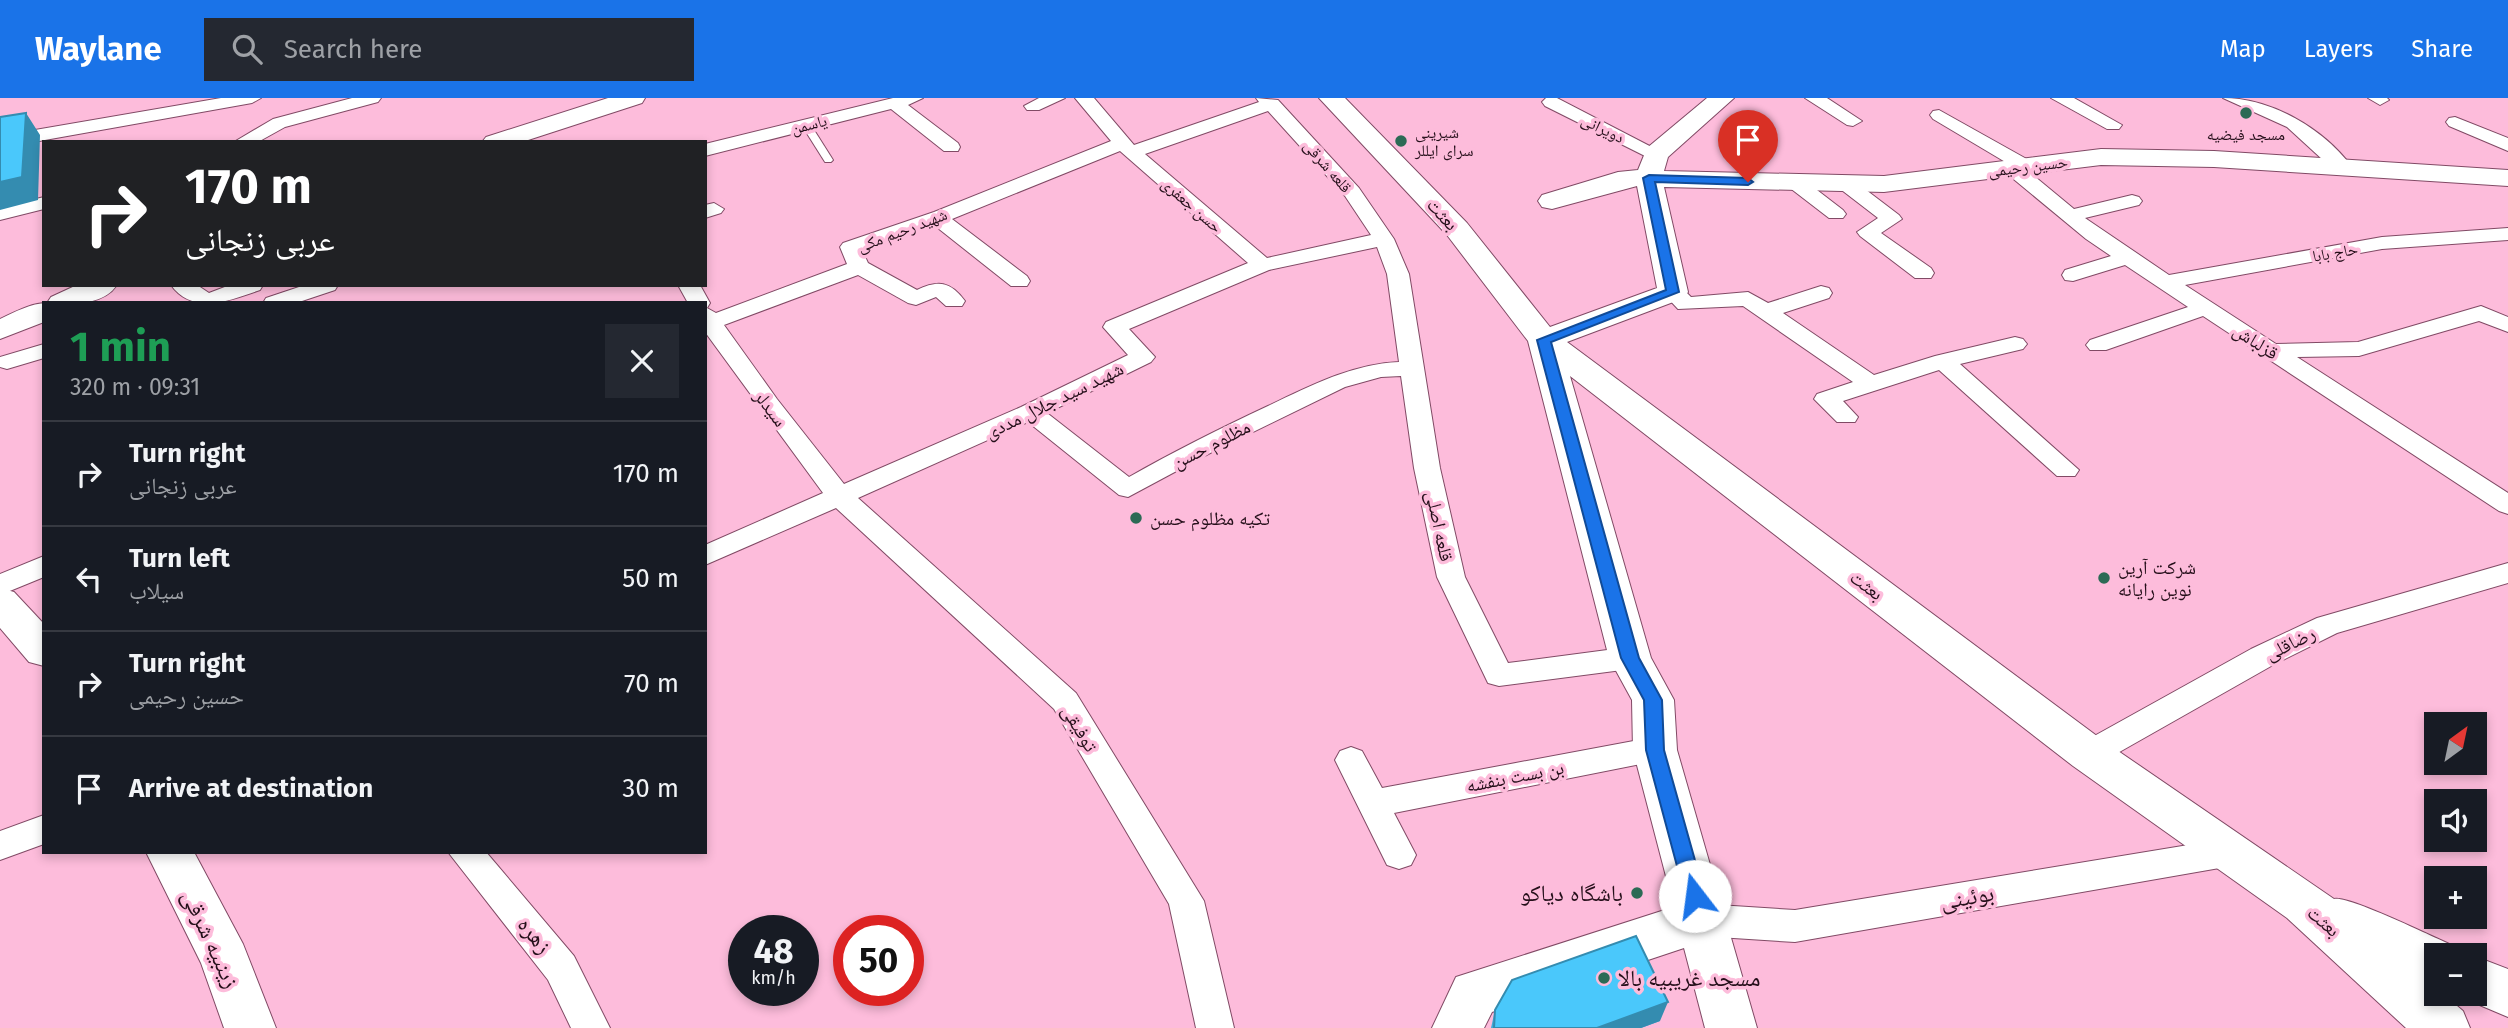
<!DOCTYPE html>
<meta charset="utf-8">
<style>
body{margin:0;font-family:"Fira Sans","Noto Naskh Arabic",sans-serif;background:#242831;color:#f1f3f6;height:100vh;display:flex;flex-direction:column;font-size:26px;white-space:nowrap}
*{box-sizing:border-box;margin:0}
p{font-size:23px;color:#9ea1a6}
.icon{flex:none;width:38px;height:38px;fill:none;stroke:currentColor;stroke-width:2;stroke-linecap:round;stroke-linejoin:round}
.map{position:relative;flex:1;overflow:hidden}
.side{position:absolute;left:42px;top:203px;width:665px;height:553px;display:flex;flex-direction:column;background:#171b24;border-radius:0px;box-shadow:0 4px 10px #0003}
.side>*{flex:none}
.hud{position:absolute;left:42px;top:42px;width:665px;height:147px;border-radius:0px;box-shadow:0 4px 10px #0003;background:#202124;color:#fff;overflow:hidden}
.needle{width:46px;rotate:33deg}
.fabs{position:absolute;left:2424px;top:614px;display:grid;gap:14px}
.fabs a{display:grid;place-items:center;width:63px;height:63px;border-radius:0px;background:#171b24;box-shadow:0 4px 10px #0003;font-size:35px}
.speed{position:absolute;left:728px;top:817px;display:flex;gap:14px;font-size:35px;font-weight:700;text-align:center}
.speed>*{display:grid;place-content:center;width:91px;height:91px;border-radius:50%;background:#171b24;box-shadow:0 4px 10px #0003;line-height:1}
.speed small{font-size:18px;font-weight:400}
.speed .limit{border:10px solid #d22;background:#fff;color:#111}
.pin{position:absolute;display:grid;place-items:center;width:60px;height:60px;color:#fff;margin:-72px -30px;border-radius:50% 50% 50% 0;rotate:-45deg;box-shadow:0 0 7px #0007}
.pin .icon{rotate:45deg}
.me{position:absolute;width:77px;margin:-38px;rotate:345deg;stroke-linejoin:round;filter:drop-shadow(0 0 5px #0008)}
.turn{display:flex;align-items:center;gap:24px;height:147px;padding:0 28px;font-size:32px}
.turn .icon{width:91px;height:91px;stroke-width:2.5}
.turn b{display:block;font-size:49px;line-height:60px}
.round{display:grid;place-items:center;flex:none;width:74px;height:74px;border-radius:0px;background:#242831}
.head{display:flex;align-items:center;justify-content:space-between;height:119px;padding:0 28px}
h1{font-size:42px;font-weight:700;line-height:52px;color:#1e9e55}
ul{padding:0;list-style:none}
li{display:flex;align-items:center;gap:21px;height:105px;padding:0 28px;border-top:2px solid #363941}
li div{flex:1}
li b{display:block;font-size:26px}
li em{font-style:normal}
header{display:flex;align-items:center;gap:42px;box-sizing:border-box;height:98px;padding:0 35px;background:#1a73e8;color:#fff}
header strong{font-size:33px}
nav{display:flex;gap:38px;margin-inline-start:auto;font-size:24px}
.search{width:490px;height:63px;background:#242831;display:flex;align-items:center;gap:18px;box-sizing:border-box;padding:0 24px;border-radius:0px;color:#9ea1a6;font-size:26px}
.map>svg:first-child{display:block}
</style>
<header>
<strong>Waylane</strong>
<div class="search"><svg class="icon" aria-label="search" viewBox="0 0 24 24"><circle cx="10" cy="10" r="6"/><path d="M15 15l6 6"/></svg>Search here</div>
<nav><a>Map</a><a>Layers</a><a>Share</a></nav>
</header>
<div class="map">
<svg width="2508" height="930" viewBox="0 0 2508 930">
<rect width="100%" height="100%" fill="#fdbcdb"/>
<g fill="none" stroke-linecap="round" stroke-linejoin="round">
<g stroke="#814a65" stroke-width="2">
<path id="lane" d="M803 24H809L833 62 831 64H825L801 26Z"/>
</g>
<g stroke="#814a65" stroke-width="2">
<path id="street" d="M221 0H261L252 5 0 50V38Z
M352 0H381L378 4 285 29 258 44H234L273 21Z
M893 0H923L908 7 958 45 960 49 958 53H944L891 11 705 58V46Z
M1039 0H1065L1039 12H1027L1024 8Z
M1075 0H1094L1134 47 1259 4 1256 0 1278 2 1359 90 1394 141 1409 176 1440 370 1465 479 1508 565 1630 549 1641 552 1645 560 1641 568 1630 571 1499 588 1488 585 1437 479 1414 370 1401 278 1381 279 1345 289 1212 354 1128 399 1119 397 1028 324 858 400 1076 595 1204 803 1234 930H1196L1169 806 1054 611 836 410 705 467V447L823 395 705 234V205H688L678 187H700L710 205 707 210 716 215 847 166 840 149 843 145 934 114 1111 43ZM1268 13 1345 98 1371 137 1267 160 1145 56ZM1120 53 1248 165 1106 224 1103 229 1128 257 1021 309 844 386 777 301 724 227 858 177 908 205 916 207 936 199 946 208H962L965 203C950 183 938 182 917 192L868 165 862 152 934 127 1011 188H1027L1030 183 1027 178 952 121ZM1377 149 1387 176 1399 264C1352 266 1310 288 1268 308 1221 330 1175 353 1129 379L1047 315 1151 264 1155 259 1129 231 1269 172Z
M1546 0H1557L1665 56 1663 60H1649L1545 8 1542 4Z
M1805 0H1827L1862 23 1853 28 1847 27Z
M2051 0H2074L2122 27 2119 31H2107Z
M2223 0C2271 0 2323 30 2352 69L2349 73H2335L2287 29Z
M2368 0H2387L2389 2 2380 7Z
M1939 12 2032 64 2035 68 2028 73 2074 111 2132 97 2139 99 2142 103 2139 107 2085 120 2169 177 2382 139 2508 130V142L2382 151 2185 187 2276 246 2358 244 2481 208 2508 219V234L2479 223 2359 258 2297 259 2508 395V416L2499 413 2203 218 2106 252H2090L2086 247 2090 242 2188 209 2125 167 2073 183 2065 182 2062 177 2065 172 2111 158 2086 141 2005 74 2002 70 2007 65 1933 21 1930 17 1933 13Z
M2455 19 2508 40V53L2449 28 2446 24 2449 20Z
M1797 80 1804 82 1843 112 1846 116 1843 120H1829L1790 90 1787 86 1790 82Z
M1846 80 1853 82 1899 117 1902 121 1881 135 1931 170 1934 175 1931 180H1915L1860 138 1857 134 1878 120 1839 90 1836 86Z
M44 99V111L0 122V110Z
M714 105 724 111 721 115 705 120V107Z
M171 187H197L209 195 230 187H263L260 192C231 202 193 218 171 187Z
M305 187H338L335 192 296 205H263L266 200Z
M1673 187 1681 189 1691 199 1748 194 1768 205 1821 188 1829 190 1832 195 1829 200 1783 215 1874 277 1935 258 2015 239 2023 241 2027 246 2023 251 1960 266 2079 372 2075 378H2057L1939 272 1843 303 1858 319 1855 324H1837L1814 301 1817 296 1853 284 1743 208 1678 211 1662 194Z
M44 246V260L7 271 0 269V259Z
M44 458V479L0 497V476Z
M2508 465V485L2337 535 2273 567 2100 665 2089 669 2078 665 2073 656 2078 647 2251 551 2317 520Z
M1655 639 1666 643 1671 652 1666 661 1394 715 1416 757 1411 767 1399 771 1387 767 1335 662 1340 653 1351 649 1362 653 1382 690Z
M44 717V746L0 762V733Z
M2231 740 2243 744 2248 754 2243 764 2231 768 1795 844 1702 838 1689 833 1684 822 1689 811 1702 806 1795 812Z
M448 754H486L574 858 610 930H571L548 882Z"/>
</g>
<g stroke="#814a65" stroke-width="2">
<path id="secondary" d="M608 0H645L642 5 522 44H482L486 39Z
M1319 0H1345L1467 125 1550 229 1657 190 1637 88 1552 111 1542 109 1538 103 1542 97 1618 74 1638 72 1647 50 1707 0H1734L1668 59 1664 73 1884 78 2101 51 2214 53 2508 72V88L2214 69 2101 67 1884 94 1664 89 1688 194 1684 200 1567 244 2105 644 2334 801C2348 797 2435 840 2454 848L2458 858H2436V887L2430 885 2436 890V896H2443L2463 913 2470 930H2406L2287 820 2073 668 1570 278 1651 560 1674 602 1677 652 1757 930H1705L1684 850 1492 914 1484 930H1432L1456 879 1674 809 1633 652 1632 602 1609 560 1528 243 1447 137Z
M77 187H117C101 210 67 205 44 205V224L0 241V221C15 214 31 205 47 205L51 199Z
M0 490 14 494 44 526V568L29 564 0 530Z
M146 754H194L243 846 276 930H224L201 865Z
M2474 858 2508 871V919L2456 897 2474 896Z"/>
</g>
<use href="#lane" fill="#fff" fill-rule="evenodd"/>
<use href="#street" fill="#fff" fill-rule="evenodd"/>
<use href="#secondary" fill="#fff" fill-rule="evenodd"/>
</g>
<path fill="#40acd8" d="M1495 912 1660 923 1641 930H1491Z"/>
<path fill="#348cb0" d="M26 15 40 37 38 102 0 112V84Z
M1668 904 1660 923 1641 930H1597Z"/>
<path fill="#4ac8fb" stroke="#348cb0" stroke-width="2" d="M26 15 22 79 0 84V19Z
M1636 838 1668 904 1597 930H1494L1495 912 1512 882Z"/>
<path fill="#1a73e8" stroke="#114b97" stroke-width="2" d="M1649 77 1748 80 1753 84 1748 87 1655 84 1679 194 1551 244 1639 560 1662 602 1664 652 1705 798 1702 804 1695 806 1688 804 1685 798 1646 652 1644 602 1621 560 1537 242 1666 192 1643 80Z"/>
<g fill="#2c6a55" stroke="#fdbcdb" stroke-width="2.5">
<circle cx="2246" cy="15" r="7"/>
<circle cx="1401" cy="43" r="7"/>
<circle cx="1136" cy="420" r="7"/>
<circle cx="2104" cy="480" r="7"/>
<circle cx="1637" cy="795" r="7"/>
<circle cx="1604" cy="880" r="7"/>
</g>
<g text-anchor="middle" stroke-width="7" stroke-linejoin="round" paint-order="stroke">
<g font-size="16" fill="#250f1a" stroke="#fdbcdb">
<text transform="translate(809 26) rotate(-14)" y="6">یاسمن</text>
<text transform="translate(1603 30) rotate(26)" y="6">دویرانی</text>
<text transform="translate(1328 68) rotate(49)" y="6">قلعه شرقی</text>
<text transform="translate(2028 68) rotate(-7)" y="6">حسین رحیمی</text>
<text transform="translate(1192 107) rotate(41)" y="6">حسن جعفری</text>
<text transform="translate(902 132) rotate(-21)" y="6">شهید رحیم مکی</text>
<text transform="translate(2335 154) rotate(-10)" y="6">حاج بابا</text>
</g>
<g font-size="16" fill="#250f1a" stroke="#fdbcdb" text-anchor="start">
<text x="1415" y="40">شیرینی<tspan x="1415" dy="18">سرای ایللر</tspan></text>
<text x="2246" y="42" text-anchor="middle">مسجد فیضیه</text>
</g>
<g font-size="19" fill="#250f1a" stroke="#fdbcdb">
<text transform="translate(1443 116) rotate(47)" y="7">بعثت</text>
<text transform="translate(2256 243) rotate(33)" y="7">قزلباش</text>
<text transform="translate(1054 302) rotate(-26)" y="7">شهید سید جلال مددی</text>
<text transform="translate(771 310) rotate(53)" y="7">سیدلر</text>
<text transform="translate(1211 346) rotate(-27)" y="7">مظلوم حسن</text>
<text transform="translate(1440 428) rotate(78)" y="7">قلعه اصلی</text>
<text transform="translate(1867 487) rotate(37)" y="7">بعثت</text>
<text transform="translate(2290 545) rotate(-26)" y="7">رضاقلی</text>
<text transform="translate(1080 630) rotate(59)" y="7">توفیقی</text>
<text transform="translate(1515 678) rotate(-11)" y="7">بن بست بنفشه</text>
<text transform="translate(2324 823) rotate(41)" y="7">بعثت</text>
</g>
<g font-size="19" fill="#250f1a" stroke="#fdbcdb" text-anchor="start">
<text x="1150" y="427">تکیه مظلوم حسن</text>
<text x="2118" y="476">شرکت آرین<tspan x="2118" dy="22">نوین رایانه</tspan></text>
</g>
<g font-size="23" fill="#250f1a" stroke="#fdbcdb" text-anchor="end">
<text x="1623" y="803">باشگاه دیاکو</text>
<text x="1618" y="888" text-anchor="start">مسجد غریبیه بالا</text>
</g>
<g font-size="23" fill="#250f1a" stroke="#fdbcdb">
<text transform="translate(1967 799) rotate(-10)" y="8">بوئینی</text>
<text transform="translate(535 837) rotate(51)" y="8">زهره</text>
<text transform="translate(211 841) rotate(65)" y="8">زینبیه شرقی</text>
</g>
</g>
</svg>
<div class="fabs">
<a><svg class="needle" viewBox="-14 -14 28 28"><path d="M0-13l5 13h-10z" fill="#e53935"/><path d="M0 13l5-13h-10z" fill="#9ea1a6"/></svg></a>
<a><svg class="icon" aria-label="sound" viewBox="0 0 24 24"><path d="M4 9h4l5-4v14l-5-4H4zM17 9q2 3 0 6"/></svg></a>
<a>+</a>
<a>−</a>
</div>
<div class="speed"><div>48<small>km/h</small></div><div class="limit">50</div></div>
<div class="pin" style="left:1748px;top:84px;background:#d93025"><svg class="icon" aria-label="arrive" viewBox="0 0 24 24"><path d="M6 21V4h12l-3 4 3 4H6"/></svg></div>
<svg class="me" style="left:1695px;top:798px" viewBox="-20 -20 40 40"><circle r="19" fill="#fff"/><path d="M0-13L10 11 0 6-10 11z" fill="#1a73e8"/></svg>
<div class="hud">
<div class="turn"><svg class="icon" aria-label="right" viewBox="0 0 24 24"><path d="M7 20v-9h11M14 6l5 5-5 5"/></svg><div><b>170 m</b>عربی زنجانی</div></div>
</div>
<section class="side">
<div class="head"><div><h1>1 min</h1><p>320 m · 09:31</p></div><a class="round"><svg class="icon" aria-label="close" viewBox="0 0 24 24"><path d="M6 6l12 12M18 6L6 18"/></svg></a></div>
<ul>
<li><svg class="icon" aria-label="right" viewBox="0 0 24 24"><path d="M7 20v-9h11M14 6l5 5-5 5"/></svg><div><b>Turn right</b><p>عربی زنجانی</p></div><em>170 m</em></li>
<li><svg class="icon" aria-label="left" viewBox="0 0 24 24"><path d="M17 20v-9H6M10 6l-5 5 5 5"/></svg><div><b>Turn left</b><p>سیلاب</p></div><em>50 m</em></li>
<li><svg class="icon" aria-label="right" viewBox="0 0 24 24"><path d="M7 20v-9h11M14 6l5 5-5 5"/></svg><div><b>Turn right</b><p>حسین رحیمی</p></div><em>70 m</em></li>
<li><svg class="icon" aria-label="arrive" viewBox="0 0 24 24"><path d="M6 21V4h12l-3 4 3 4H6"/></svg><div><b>Arrive at destination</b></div><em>30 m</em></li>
</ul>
</section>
</div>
